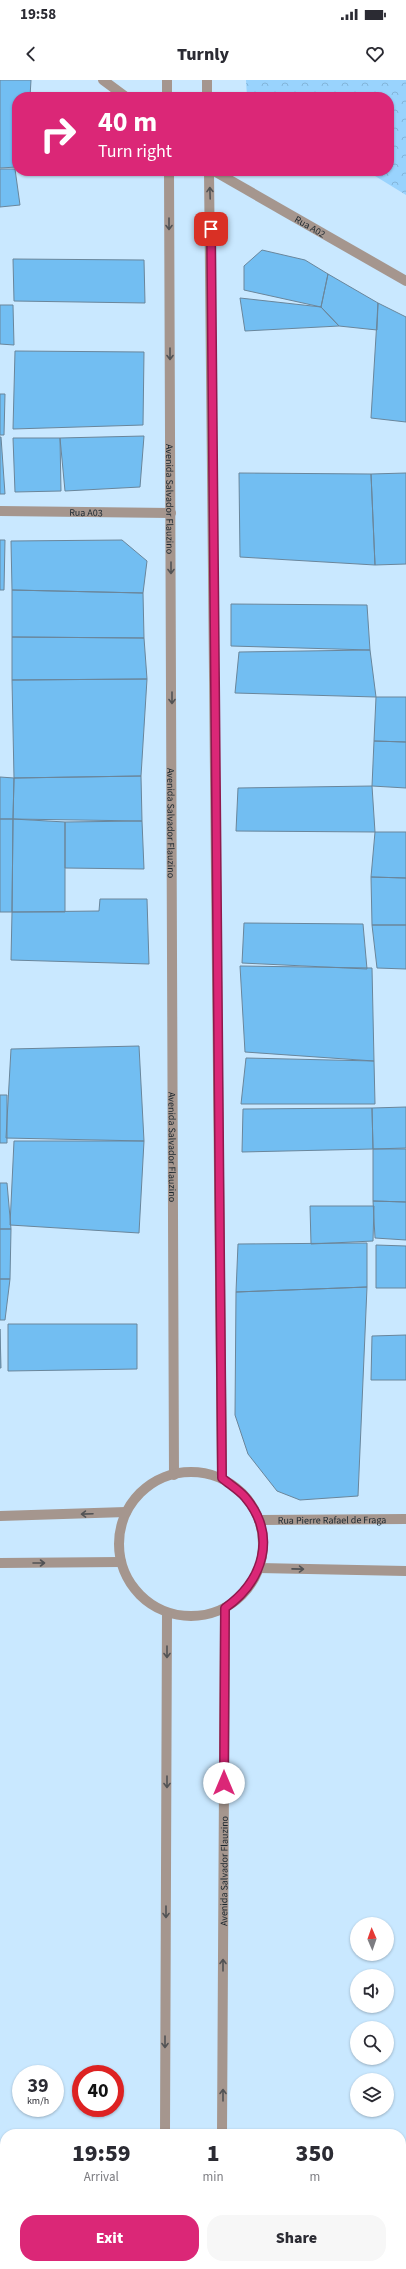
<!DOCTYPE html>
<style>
body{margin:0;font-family:"Source Sans 3",sans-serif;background:#f7f7f7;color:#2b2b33;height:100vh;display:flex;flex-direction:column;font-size:15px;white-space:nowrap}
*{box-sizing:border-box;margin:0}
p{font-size:13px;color:#7c7c81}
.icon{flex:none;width:22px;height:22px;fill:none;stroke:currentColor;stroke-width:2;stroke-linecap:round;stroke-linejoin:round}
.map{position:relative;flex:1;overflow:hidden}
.details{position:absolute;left:0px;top:2049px;width:406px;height:140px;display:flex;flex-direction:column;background:#fff;border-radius:16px 16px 0 0;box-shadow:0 1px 3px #0004}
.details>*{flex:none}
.guide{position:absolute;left:12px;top:12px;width:382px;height:84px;border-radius:16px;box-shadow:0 1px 3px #0004;background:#db2777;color:#fff;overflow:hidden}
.needle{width:26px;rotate:358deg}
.tools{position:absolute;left:350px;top:1837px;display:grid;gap:8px}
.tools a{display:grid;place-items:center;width:44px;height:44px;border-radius:50%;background:#fff;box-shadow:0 1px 3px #0004;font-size:20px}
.speed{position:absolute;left:12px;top:1985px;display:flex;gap:8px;font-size:20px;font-weight:700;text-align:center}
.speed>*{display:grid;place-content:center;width:52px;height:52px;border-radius:50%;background:#fff;box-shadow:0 1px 3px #0004;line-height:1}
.speed small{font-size:10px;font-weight:400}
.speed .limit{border:6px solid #d22;background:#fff;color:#111}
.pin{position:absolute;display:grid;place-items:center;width:34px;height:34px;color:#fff;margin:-17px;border-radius:8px;box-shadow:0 2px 6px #0006}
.me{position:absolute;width:44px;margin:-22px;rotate:0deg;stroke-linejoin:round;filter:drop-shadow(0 0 3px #0008)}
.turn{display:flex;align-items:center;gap:14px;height:84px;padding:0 20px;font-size:18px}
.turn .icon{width:52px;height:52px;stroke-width:2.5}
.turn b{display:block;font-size:28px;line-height:34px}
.eta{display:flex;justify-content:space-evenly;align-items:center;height:68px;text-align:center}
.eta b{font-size:24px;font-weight:800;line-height:28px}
.primary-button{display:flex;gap:8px;margin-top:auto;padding:8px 20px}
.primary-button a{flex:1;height:46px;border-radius:16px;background:#db2777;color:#fff;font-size:16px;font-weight:800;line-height:46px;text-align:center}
.primary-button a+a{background:#f7f7f7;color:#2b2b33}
.status{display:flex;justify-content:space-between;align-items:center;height:28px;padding:0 20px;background:#fff;direction:ltr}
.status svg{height:11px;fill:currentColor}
header{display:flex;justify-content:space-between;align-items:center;height:52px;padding:0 20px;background:#fff;font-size:18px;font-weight:800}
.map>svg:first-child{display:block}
</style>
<div class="status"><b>19:58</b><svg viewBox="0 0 49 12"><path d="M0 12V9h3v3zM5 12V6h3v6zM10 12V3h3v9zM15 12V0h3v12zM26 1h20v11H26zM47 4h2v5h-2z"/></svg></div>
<header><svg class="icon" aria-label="back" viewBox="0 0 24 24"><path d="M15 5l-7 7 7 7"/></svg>Turnly<svg class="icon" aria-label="heart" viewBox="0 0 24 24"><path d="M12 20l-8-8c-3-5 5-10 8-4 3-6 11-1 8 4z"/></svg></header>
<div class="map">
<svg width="406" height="2189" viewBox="0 0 406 2189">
<defs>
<pattern id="park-crowns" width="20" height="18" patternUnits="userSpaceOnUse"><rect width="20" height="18" fill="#99d3fd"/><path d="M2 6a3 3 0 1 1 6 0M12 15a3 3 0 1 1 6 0" fill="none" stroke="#83b5d9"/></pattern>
</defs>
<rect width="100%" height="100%" fill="#c9e8ff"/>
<path fill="url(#park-crowns)" d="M246 0H406V115L367 91H389V17H247Z"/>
<path fill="#72bef2" stroke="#6a869b" d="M0 0H31L30 17H17V87L0 88Z
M0 89H15L20 125 0 127Z
M262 170 305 180 328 194 321 227 244 210V186Z
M13 179 144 180 145 223 14 221Z
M328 194 378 223 377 250 339 246 321 227Z
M240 218 321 227 339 246 245 251Z
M378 223 406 237V342L371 338Z
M0 225H13L14 265 0 264Z
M15 271 144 272 143 345 13 349Z
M0 314H5L4 355H0Z
M144 356 140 407 65 411 60 358Z
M0 357H1L5 414H0Z
M13 358H60L61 411 15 412Z
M239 393 371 394 375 485 240 477Z
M406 393V484L375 485 371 394Z
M0 460H5L4 510H0Z
M122 460 147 481 143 513 12 510 11 461Z
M12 510 143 513 144 558 12 557Z
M231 524 367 525 370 570 231 566Z
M12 557 144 558 147 599 12 600Z
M370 570 376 617 235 613 239 572Z
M147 599 141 696 14 698 12 600Z
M376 617H406V662L374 661Z
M374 661 406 662V708L372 706Z
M141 696 142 741 13 739 14 698Z
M0 697 14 698 13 739H0Z
M372 706 375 752 236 751 238 708Z
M0 739H13L12 832H0Z
M13 739 65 742V832H12Z
M142 741 144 789 65 788V742Z
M375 752H406V798L371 797Z
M371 797 406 798V845H372Z
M100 819H147L149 884 11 880 12 832 99 831Z
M244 843 363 844 367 889 242 883Z
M372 845H406V889L377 888Z
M240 886 372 888 374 981 245 972Z
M139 966 144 1061 6 1058 11 969Z
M246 978 374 981 375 1024H241Z
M0 1015H7V1063H0Z
M406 1027V1068L373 1069 372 1028Z
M372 1028 373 1069 242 1072 243 1029Z
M14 1061H144L139 1153 10 1145Z
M373 1069H406V1122L373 1121Z
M0 1103H7L11 1149H0Z
M373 1121 406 1122V1160L375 1158Z
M310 1126H374L373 1161 311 1164Z
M0 1149H11L10 1199H0Z
M367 1163V1207L236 1212 238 1164Z
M376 1165 406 1166V1208H376Z
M0 1199H10L5 1240H0Z
M367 1207 358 1416 300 1420 277 1411 248 1374 235 1335 236 1212Z
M8 1244H137V1289L8 1291Z
M0 1249 1 1288H0Z
M406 1255V1300H371L372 1256Z"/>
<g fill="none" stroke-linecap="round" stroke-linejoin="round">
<g stroke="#a5968e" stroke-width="10">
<path d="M103 0 126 17"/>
<path d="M167 0V17"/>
<path d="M207 0V17"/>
<path id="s1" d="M169 91 174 1395"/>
<path d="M209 91 222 1398"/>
<path id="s2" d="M214 91 406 201"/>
<path id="s3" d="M0 431 171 433"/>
<circle cx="191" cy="1464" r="72"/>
<path d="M0 1436 126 1432"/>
<path id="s4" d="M259 1440 406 1439"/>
<path d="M0 1483 121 1482"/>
<path d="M259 1488 406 1491"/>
<path d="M165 2054 167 1533"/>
<path id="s5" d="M222 2054 225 1528"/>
<path d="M164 2189V2184"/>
<path d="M222 2189V2184"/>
</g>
</g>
<defs><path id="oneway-shaft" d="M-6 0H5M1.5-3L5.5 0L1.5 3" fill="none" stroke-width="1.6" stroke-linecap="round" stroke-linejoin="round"/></defs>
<g stroke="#525355">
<use href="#oneway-shaft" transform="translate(210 113) rotate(-92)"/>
<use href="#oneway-shaft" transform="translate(169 144) rotate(90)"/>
<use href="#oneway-shaft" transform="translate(170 274) rotate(90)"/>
<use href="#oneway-shaft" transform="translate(171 488) rotate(90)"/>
<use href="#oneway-shaft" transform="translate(172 618) rotate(90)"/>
<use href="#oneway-shaft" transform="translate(87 1434) rotate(178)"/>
<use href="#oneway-shaft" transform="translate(39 1483)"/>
<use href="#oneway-shaft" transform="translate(298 1489) rotate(1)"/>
<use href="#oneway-shaft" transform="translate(167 1572) rotate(90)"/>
<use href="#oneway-shaft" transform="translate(167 1702) rotate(90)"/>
<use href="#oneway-shaft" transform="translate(166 1832) rotate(90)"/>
<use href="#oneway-shaft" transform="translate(223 1885) rotate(-90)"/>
<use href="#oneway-shaft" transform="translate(165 1962) rotate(90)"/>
<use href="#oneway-shaft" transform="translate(223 2015) rotate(-90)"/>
</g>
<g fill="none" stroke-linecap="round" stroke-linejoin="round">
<g stroke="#8e194d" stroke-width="10">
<path id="route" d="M211 149 222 1398C229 1404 239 1410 245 1417 278 1456 263 1501 225 1528L224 1703"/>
</g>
<use href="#route" stroke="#db2777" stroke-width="7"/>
</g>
<g text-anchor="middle" stroke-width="3" stroke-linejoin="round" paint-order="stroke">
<g font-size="10" fill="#1b272f" stroke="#c9e8ff">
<text dy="4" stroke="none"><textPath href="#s2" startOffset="111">Rua A02</textPath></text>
<text dy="4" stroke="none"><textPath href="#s1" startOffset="328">Avenida Salvador Flauzino</textPath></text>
<text dy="4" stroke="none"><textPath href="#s3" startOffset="86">Rua A03</textPath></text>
<text dy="4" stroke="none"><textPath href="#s1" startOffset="652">Avenida Salvador Flauzino</textPath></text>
<text dy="4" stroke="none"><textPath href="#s1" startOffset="976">Avenida Salvador Flauzino</textPath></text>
<text dy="4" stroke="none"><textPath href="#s4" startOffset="73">Rua Pierre Rafael de Fraga</textPath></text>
<text dy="4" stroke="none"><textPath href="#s5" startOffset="263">Avenida Salvador Flauzino</textPath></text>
</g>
</g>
</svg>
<div class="tools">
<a><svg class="needle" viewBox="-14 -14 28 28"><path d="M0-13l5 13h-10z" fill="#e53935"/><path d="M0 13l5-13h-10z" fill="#7c7c81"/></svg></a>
<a><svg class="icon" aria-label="sound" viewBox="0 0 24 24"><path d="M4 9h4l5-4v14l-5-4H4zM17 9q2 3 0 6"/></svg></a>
<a><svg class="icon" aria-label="search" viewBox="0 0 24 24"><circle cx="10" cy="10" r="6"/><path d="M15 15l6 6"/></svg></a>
<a><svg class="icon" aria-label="layers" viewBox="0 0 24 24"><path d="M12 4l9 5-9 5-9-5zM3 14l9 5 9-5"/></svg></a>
</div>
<div class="speed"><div>39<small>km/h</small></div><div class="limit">40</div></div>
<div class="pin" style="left:211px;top:149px;background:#d93025"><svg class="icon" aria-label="arrive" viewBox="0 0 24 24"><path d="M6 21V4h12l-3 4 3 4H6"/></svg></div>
<svg class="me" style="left:224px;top:1703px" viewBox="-20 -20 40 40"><circle r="19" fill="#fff"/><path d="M0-13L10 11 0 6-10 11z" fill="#db2777"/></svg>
<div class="guide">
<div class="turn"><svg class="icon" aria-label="right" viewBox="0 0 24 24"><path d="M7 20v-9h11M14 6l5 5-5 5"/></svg><div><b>40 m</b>Turn right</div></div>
</div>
<section class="details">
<div class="eta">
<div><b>19:59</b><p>Arrival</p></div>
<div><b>1</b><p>min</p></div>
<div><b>350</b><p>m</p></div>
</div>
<div class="primary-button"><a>Exit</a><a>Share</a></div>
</section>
</div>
